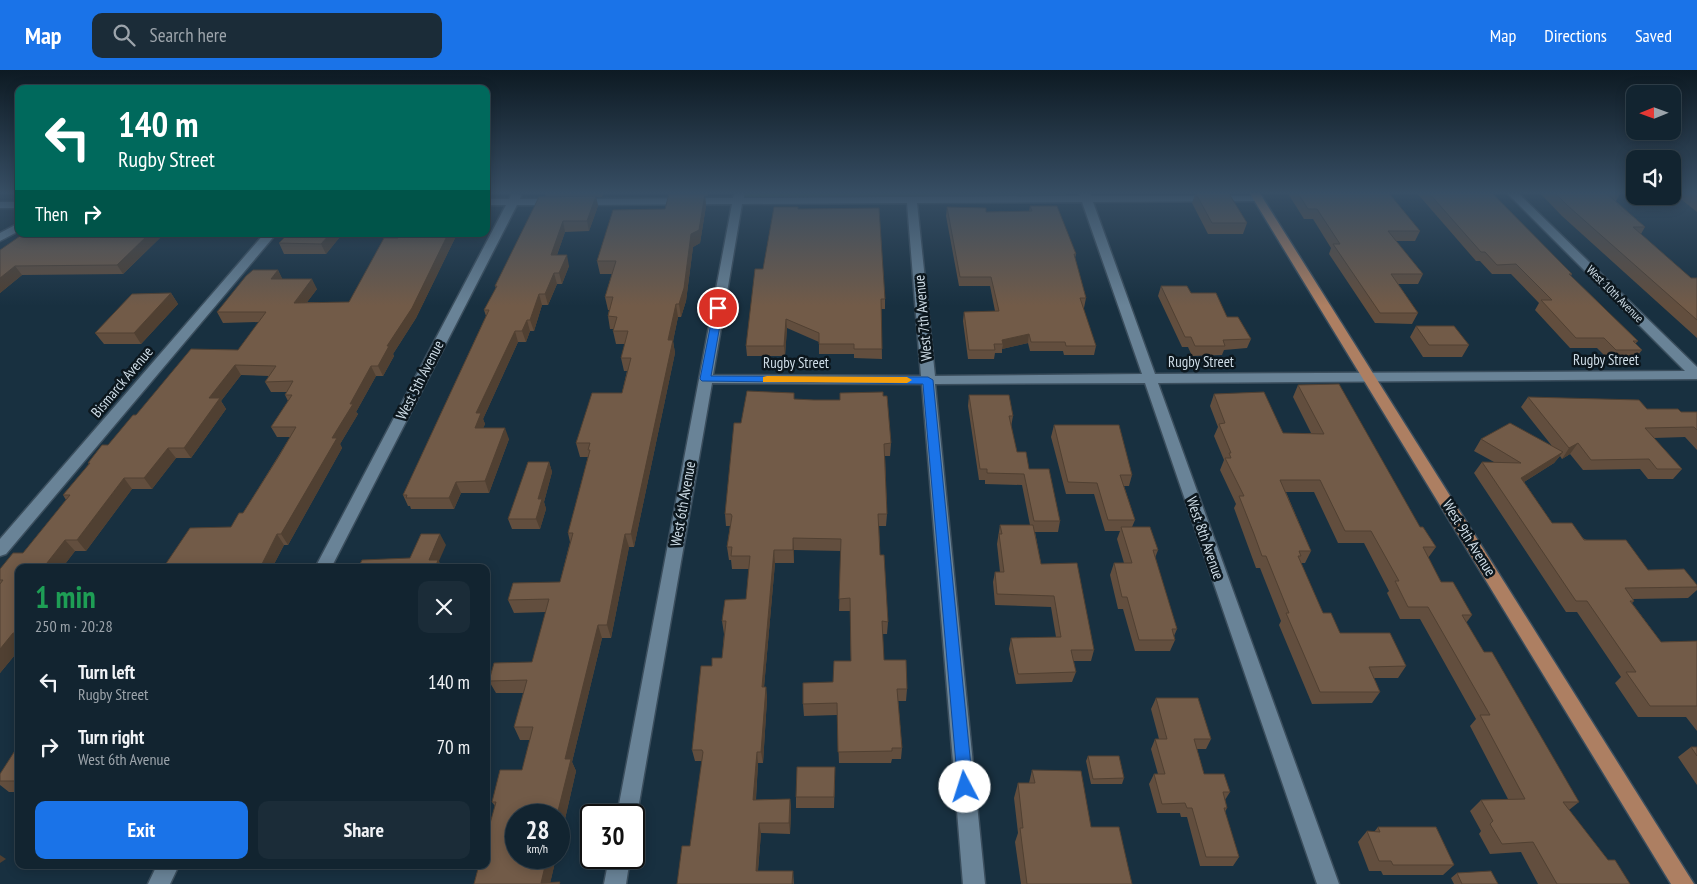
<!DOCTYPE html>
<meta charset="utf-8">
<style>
body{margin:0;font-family:"PT Sans Narrow",sans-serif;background:#1b2c38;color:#f1f3f6;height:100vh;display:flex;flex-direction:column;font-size:19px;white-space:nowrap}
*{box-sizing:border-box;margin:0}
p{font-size:16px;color:#9ca4ab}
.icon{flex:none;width:28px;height:28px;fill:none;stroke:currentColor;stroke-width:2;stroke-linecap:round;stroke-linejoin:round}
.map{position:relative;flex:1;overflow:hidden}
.sheet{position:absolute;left:15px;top:494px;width:475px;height:305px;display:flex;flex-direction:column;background:#122430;border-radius:10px;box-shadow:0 2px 12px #0003,0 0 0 1px #31414c}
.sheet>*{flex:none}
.banner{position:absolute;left:15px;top:15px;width:475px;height:152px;border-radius:10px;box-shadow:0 2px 12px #0003,0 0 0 1px #31414c;background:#00695c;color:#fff;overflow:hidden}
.needle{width:32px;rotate:269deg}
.buttons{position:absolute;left:1626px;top:15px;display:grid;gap:10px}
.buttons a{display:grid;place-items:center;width:55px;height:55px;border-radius:10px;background:#122430;box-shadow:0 2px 12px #0003,0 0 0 1px #31414c;font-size:25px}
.speed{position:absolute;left:505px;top:734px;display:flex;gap:10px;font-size:25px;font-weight:700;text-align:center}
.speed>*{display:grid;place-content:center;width:65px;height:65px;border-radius:50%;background:#122430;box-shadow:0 2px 12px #0003,0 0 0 1px #31414c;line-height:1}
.speed small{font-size:12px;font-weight:400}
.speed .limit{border:2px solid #111;border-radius:8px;background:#fff;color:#111}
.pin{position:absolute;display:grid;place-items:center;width:42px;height:42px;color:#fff;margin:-21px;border:2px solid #fff;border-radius:50%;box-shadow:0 1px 5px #0007}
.me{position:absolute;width:55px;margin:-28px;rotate:355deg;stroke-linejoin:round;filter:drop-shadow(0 0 4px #0008)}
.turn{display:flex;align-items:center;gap:18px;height:105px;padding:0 20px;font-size:22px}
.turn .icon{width:65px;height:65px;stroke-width:2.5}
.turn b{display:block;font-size:35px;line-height:42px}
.then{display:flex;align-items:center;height:48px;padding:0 20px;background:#0003;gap:10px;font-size:19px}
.round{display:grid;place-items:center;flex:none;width:52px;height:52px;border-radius:10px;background:#1b2c38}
.overview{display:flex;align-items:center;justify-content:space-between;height:85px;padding:0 20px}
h1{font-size:30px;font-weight:800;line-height:38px;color:#1e9e55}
.primary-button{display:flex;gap:10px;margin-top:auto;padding:10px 20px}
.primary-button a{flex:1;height:58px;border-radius:10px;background:#1a73e8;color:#fff;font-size:20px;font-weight:800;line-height:58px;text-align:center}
.primary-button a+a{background:#1b2c38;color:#f1f3f6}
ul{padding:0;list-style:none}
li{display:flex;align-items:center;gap:15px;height:65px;padding:0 20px}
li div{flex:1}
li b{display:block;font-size:19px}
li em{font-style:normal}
header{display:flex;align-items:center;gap:30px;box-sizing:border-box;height:70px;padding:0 25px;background:#1a73e8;color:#fff}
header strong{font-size:24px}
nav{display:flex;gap:28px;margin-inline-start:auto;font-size:18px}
.search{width:350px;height:45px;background:#1b2c38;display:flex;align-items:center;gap:12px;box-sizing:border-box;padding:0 18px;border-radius:10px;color:#9ca4ab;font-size:19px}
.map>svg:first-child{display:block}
</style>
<header>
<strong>Map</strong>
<div class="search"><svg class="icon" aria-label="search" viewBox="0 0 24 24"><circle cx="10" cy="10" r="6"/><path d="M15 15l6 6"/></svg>Search here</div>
<nav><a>Map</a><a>Directions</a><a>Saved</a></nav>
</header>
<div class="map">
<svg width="1697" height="814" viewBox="0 0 1697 814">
<rect width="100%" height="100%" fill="#183040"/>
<path fill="#31602d" d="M739 122H1067L1065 129 737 132Z"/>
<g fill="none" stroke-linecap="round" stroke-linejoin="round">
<g stroke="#3b4e5d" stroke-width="3">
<path id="minor" d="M735 122H743L744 128 1080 126 1079 122H1089L1091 126H1262L1263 128 1258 131 1093 132 1155 304 1685 301 1506 122H1517L1697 297V309L1158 313 1339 814H1317L1145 313 935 314 985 814H963L922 314 712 313 637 745 634 752V745H617L732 134 578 135 573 132 578 129 733 128ZM1082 132 1142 304 935 306 917 133ZM907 133 921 306 713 305 742 134Z
M516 123 521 126 520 129H555L560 132 555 135H517L331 498H315L506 135H486V129H509L512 124Z
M0 132H19V138H0Z
M19 153V161L0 171V163Z
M264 164H276L6 484 0 486V469Z
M609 788H630L626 814H604Z
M157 795H179L170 814H148Z"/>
</g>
<g stroke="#3b4e5d" stroke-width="3">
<path id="major" d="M1249 122H1259L1694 814H1671Z"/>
</g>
<use href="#minor" fill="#698397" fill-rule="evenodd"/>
<use href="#major" fill="#ad7f62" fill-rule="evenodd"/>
</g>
<path fill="#624e3e" d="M545 122H604L602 127H596L598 136 589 161 565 162 557 185 569 196 562 214H557L548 235H542L534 261H530L526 272H518L483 349 485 354 483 358 509 369 489 423H461L454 439H411L410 436H408L403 425 486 246 484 240 496 218 495 216 546 127Z
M673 122H708V126H705L706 136 700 173 693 177 686 231 681 247H678L673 271 675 283 634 477H629L611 568H602L572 692 576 701 559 775V745L516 788H556L550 813 560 812V814H474L495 736 492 732 522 700 530 670H520L514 657 524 623H496L489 611 532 592 546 542 514 543 508 530 560 512 570 472 568 463 588 387H580L576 373 622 323 627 301H624L621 288 625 274H616L613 261V259H610L608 246 609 240H608L605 227 612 204H600L597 191 665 139 673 124Z
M1186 122H1228L1247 153 1243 164H1208L1192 133 1195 124H1187Z
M1287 122H1388L1420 161 1415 171H1396L1423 204 1418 214H1398L1418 243 1412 254 1375 253 1329 184 1331 178 1313 149H1304Z
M1416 122H1491L1572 204 1571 206 1638 271 1635 274 1642 280 1634 290H1609L1597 278H1570L1535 240 1539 233 1511 204H1492L1480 191H1476Z
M1539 122H1621L1616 131 1645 157 1641 164 1691 208H1697V268L1562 146Z
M1672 122H1697V142Z
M1030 136 1076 184 1075 188 1086 228 1084 238H1083L1096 276 1094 285H1064L1063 281H1030L1028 273 1002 279V283H995L994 289H968L963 251 964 242 995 241 990 216H959L946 146 947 137 986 142 1029 141Z
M798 139 885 229V239H881L882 289 854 288V284H819V272L787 258 785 286H747L746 276 763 199Z
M164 164 123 204 22 205 0 223V180Z
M197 164H236L232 168H200Z
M288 164H346L342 168H339L326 184H284L279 173Z
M401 164H457L416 248 393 284 394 286 383 306H376L356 342 358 344 340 374 342 378 288 475H284L272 498H163L231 457 243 443 290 367H277L271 357 288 331 285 325 287 322H271L265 312 269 306 241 305 221 331 226 339 191 388H176L152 419H132L86 481H75L62 498H19V580L0 603V499L23 483 66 430 63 425 89 394 88 393 108 375 136 345 238 280 259 252 223 253 217 242 278 200 282 209 317 219 307 232H349Z
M1161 216 1191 223 1227 247 1251 269 1247 278 1224 280 1222 285 1192 286 1188 277H1182L1158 226Z
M171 223 178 234 141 274H104L95 263Z
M1416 256 1469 275 1462 287H1423L1410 267Z
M1298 315 1420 457 1436 477 1428 488 1441 512 1472 545 1466 553 1484 582 1579 732 1569 740 1608 790 1630 814H1538L1521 782 1490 784 1479 764 1481 761 1470 741 1481 730 1508 729 1470 656 1476 649 1420 549H1400L1387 523 1389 521 1364 473H1338L1314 422H1286L1311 481 1305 493H1301L1323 543 1340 563 1406 596 1398 608H1374L1380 622 1372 633 1312 634 1279 555 1281 551 1260 498H1256L1234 438 1236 434 1220 400 1224 390 1214 366 1218 357 1210 336 1214 324 1283 363H1311L1293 327Z
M969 325 1013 346 1011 357 1017 382 1029 399 1060 451 1058 462H1035L1041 494 1094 580 1091 591H1073L1076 602 1072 612 1016 614 1009 579 1011 568 1056 567 1051 537 995 535 993 512 995 502H1000L997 474 1000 455H1030L1022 415 985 414V410H979L968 336Z
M1528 327 1647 339 1681 342H1697V380L1685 367 1654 368 1682 399 1673 409H1648L1640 399 1583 400 1570 384 1562 389 1560 386 1554 393 1524 412 1552 453 1648 500 1697 515V520L1688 528 1633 529 1634 531 1632 533 1661 572 1697 571V661L1686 647H1638L1615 613 1621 607 1577 542H1566L1474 403 1482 392H1494L1474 381 1481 369 1552 376 1521 337Z
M794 329 891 373 890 386H885L887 444 886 456H879L880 485 888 552 887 564H882L884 590 907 619 906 631H898L902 678 901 689H892L891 693H839L837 645 804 646 803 634 833 612 851 591 850 541H839L841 481 794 480V493H775L764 617H766L767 629 763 693H758L756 730 790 729 791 740 790 764 761 763 758 801H793L794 814 690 776 702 691H695L692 680 712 596 722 588 724 564 722 551 746 529 749 499H732L731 490H729L727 477 730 456H726L725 444 741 353Z
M1054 355 1132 405 1129 416H1124L1135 450 1132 457 1158 480 1155 488 1177 559 1174 566 1175 570 1170 581H1135L1123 539H1118L1110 505 1114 493H1124L1117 469 1120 461H1105L1094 424H1066L1051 367Z
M549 392 552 402 544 432 546 439 540 459H512L508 449Z
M1156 628 1211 669 1206 679H1197L1204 704 1230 722 1225 730 1227 738 1225 742 1239 787 1233 796H1200L1187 747H1181L1180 743H1157L1149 714 1154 704H1158L1151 679 1155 669H1159L1151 639Z
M1691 677H1697V715L1678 687Z
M19 679V722H9L0 715V704Z
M1088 686 1124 708 1122 714H1091L1086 691Z
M1032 700 1091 757 1132 814H1021L1015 772 1018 763 1014 728 1018 713H1029Z
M835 708 834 738H796V727Z
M1378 757 1454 795 1443 805H1383L1381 801H1369L1358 772 1367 761 1374 762Z
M1457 803 1498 814H1454L1451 808Z"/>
<path fill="#504032" d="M705 124 706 136 700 173 693 177 686 231 681 247 679 234 691 164Z
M596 126 598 136 589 161 587 151Z
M563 151 565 162 553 196 551 185Z
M149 164H164L123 204 117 195Z
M229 164H236L232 168Z
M330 164H336L339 168 326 184 321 174Z
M340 164H346L342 168Z
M448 164H457L416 248 393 284 394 286 383 306 378 296 387 276Z
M567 185 569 196 562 214 559 203Z
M15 196 22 205 0 223V208Z
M278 200 283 210 271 209Z
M554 203 557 214 548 235 545 224Z
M312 209 317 219 299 243 294 233Z
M171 223 178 234 141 274 134 263Z
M539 224 542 235 534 261 530 250Z
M676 234 678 247 673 271 675 283 634 477 631 464 668 270Z
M786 249 787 258 785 286 784 276Z
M527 250 530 261 526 272 522 261Z
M515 261 518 272 483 349 485 354 479 369 475 358 476 343Z
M1029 264 1028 273 1002 279 1003 274 1002 270Z
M235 295 241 305 221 331 226 339 191 388 184 378 209 328Z
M371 296 376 306 356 342 358 344 340 374 342 378 288 475 281 464 350 334Z
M505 358 509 369 489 423 485 411Z
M1578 373 1570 384 1562 389 1569 378Z
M168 378 176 388 152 419 144 408Z
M1563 382 1554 393 1513 419 1521 408Z
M549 392 552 402 544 432 546 439 540 459 536 449 538 429Z
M124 408 132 419 86 481 77 470Z
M456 412 461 423 454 439 449 428Z
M277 464 284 475 272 498H260Z
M440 464 446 475 439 491 442 498H433L429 490Z
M625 464 629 477 611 568 607 555Z
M793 468 794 480V493L793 480Z
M65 470 75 481 62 498H43Z
M774 480 775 493 763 629 762 617Z
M598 555 602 568 572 692 576 701 559 775V745H557L565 689Z
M13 563 19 568V580L0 603V579Z
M766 617 767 629 763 693 761 682Z
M757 682 758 693 755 741 753 730Z
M790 729 791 740 790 764 789 753Z
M759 753 761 763 757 811 756 801Z
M0 785 6 789 0 793Z
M547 788H556L550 814 541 813Z"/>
<path fill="#725b48" stroke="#504032" d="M1195 122H1228L1247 153H1212Z
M1297 122H1388L1420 161H1388L1423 204H1391L1418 243H1380L1333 174H1340L1317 139H1308Z
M1428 122H1491L1572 204H1569L1638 271H1633L1642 280H1616L1604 268H1576L1541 230H1552L1516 194 1497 195 1485 182H1481Z
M1554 122H1621L1606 123 1645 157H1633L1691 208H1697V250L1568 136Z
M1691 122H1697V127Z
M669 124H705L699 160 691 164 684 218 679 234H676L668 270H673L631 464H625L607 555H598L565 689H571L557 745H516V788H547L541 813 560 812 559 814H474L479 795H486V768L496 732H492L500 700H522L533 657H514L527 610 489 611 494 593 532 592 549 529 508 530 513 513 560 512 573 463H568L590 380H588L590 373H576L592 323H622L631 288H621L628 261H613L617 247 608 246 613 227H605L616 191H597L613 140 665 139Z
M596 126 587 151H563L551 185H567L559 203H554L545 224H539L530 250H527L522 261H515L476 343H481L475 358H505L485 411 456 412 449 428H406L407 425H403L489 240H484L497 216H495L539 127Z
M1030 136H1057L1076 184H1074L1086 228H1080L1096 276H1066L1065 272H1031L1029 264 1002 270 1003 274H994L995 280H969L964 242 999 241 991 207H960L947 137 986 138V142L1032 141Z
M774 137H798V139L879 138 885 229H881L882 279H854V274H819V263L786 249 784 276H746L755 199H763Z
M23 164H149L117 195 15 196 0 208V180Z
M288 164H330L321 174 279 173Z
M401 164H448L412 238 387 276H389L378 296H371L350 334H353L332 368H337L281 464H277L260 498H163L190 458 231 457 239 443H243L279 386 296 357H271L292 325H285L293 311 265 312 276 296 235 295 209 328H220L184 378H168L144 408H124L77 470H65L43 498H19V563H13L0 579V514L3 510H0V499L13 483H23L70 425H63L90 393H88L102 375H108L133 345H136L191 279 238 280 266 242H217L246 206 253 200H278L271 209H312L294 233 349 232 384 168H398Z
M1161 216H1187L1191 223H1216L1227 247H1238L1251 269 1223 270 1225 276H1195L1191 267H1185Z
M171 223 134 263H95L132 224Z
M1416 256H1454L1469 275H1429Z
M1339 314 1420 457H1423L1436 477H1423L1441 512H1453L1472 545H1462L1484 582H1492L1579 732H1563L1608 790H1615L1630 814H1557L1533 772 1502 774 1490 754 1493 751 1481 730 1525 729 1480 645H1490L1428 537H1408L1395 511H1399L1371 461H1345L1320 410H1280L1311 481H1299L1301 486H1298L1323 543H1331L1340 563H1390L1406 596 1369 597 1380 622H1320L1286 543H1289L1266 486H1262L1254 464 1239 426H1244L1225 388H1231L1229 383H1231L1219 354 1225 353 1214 324 1264 322 1283 363 1324 364 1298 315Z
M747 321 794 323V329L814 330H840V323L883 322V326H887L891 373 884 374 887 444H878L880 485H884L888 552 882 551 884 590H906L907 619H897L902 678H892V681L838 682 837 633 803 634V613L833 612 834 591H851L850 528 839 529 841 469 793 468V480H774L762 617H766L761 682H757L753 730 790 729 789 753H759L756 801H793L792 814H677L682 776H690L703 682 702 680H692L701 596H712V588H722L726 551H722L725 530 746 529 750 486H731L732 477H727L732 446 731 444H725L734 353H741Z
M969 325H1009L1013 346H1009L1017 382H1026L1029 399H1049L1060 451H1034L1024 404 987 403V399H980Z
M1528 327 1639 330 1647 339H1678L1681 342H1697V360L1694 357 1645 358 1682 399H1657L1649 389 1591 390 1578 373 1569 378Z
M1510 353 1563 382 1521 408 1552 453H1572L1584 470H1626L1648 500 1684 499 1697 515V517L1625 518 1634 531H1630L1661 572 1697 571V636H1650L1626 602H1636L1587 531H1576L1482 392 1521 393 1481 369Z
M1054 355H1119L1132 405H1120L1135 450H1108L1097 413 1068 412Z
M528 392H549L538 429H542L536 449H508Z
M1000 455H1033L1041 494 1077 493 1094 580H1071L1076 602 1018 604 1011 568 1061 567 1054 526 997 524 995 502H1004L999 464H1002Z
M1121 457H1150L1158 480H1153L1177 559H1172L1175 570H1139L1127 527H1122L1114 493H1132Z
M421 464H440L429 490H438L435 498H358L362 490 410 488Z
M1156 628H1198L1211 669H1194L1204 704H1224L1230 722H1223L1227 738H1224L1239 787H1206L1192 738H1187L1185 733 1162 734 1154 704H1165L1155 669H1167Z
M1691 677H1697V686Z
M16 679H19V711H0V704Z
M1088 686H1119L1124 708 1093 709Z
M797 697H835L834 727H796Z
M1032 700 1081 701 1091 757H1119L1132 814H1027L1020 758H1023L1018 713H1035Z
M1378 757H1436L1454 795H1393L1391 791H1379L1367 761 1380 762Z
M1491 801 1498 814H1462L1457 803Z"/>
<linearGradient id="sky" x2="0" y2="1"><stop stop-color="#0d1a23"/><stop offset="0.52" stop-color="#374e64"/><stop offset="1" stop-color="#374e64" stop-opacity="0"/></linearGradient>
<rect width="1697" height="236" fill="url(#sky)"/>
<path fill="#1a73e8" stroke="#114b97" d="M718 235 723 238 711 306 928 307 933 310 973 717 970 722 965 724 960 722 958 717 923 314 702 311 700 309 714 238Z"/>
<path fill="#f59e0b" d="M767 306 907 307 912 310 907 313 763 312V307Z"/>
<g text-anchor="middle" stroke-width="5" stroke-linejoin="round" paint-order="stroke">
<g font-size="12" fill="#cfdde7" stroke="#0c171e">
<text transform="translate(1615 224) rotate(45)" y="4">West 10th Avenue</text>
</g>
<g font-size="15" fill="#cfdde7" stroke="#0c171e">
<text transform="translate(923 248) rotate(-95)" y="5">West 7th Avenue</text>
<text x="1606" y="295">Rugby Street</text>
<text x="1201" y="297">Rugby Street</text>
<text x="796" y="298">Rugby Street</text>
<text transform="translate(420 310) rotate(-63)" y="5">West 5th Avenue</text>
<text transform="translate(122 312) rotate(-50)" y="5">Bismarck Avenue</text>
<text transform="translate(683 434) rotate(-80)" y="5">West 6th Avenue</text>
<text transform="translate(1205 468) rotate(71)" y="5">West 8th Avenue</text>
<text transform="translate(1469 468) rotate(58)" y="5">West 9th Avenue</text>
</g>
</g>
</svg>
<div class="buttons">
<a><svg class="needle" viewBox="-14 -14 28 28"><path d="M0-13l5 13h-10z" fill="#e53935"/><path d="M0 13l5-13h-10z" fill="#9ca4ab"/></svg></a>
<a><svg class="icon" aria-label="sound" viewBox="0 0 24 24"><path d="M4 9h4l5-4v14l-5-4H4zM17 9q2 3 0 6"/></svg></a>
</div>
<div class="speed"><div>28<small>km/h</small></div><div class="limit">30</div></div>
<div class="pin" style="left:718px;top:238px;background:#d93025"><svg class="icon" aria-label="arrive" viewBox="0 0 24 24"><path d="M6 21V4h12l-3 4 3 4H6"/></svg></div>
<svg class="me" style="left:965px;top:717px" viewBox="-20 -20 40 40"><circle r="19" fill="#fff"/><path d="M0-13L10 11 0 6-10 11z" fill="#1a73e8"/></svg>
<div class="banner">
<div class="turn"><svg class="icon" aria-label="left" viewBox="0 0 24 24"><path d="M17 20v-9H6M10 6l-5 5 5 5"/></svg><div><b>140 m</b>Rugby Street</div></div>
<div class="then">Then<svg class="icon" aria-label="right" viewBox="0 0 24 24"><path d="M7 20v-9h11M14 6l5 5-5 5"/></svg></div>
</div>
<section class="sheet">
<div class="overview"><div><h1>1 min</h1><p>250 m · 20:28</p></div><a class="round"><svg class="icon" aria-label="close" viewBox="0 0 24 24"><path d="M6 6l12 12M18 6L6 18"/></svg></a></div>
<ul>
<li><svg class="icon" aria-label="left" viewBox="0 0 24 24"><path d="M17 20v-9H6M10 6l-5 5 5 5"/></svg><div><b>Turn left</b><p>Rugby Street</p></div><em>140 m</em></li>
<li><svg class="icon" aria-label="right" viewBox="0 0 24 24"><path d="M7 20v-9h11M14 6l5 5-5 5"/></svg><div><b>Turn right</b><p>West 6th Avenue</p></div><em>70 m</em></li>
</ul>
<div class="primary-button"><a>Exit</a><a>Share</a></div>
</section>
</div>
